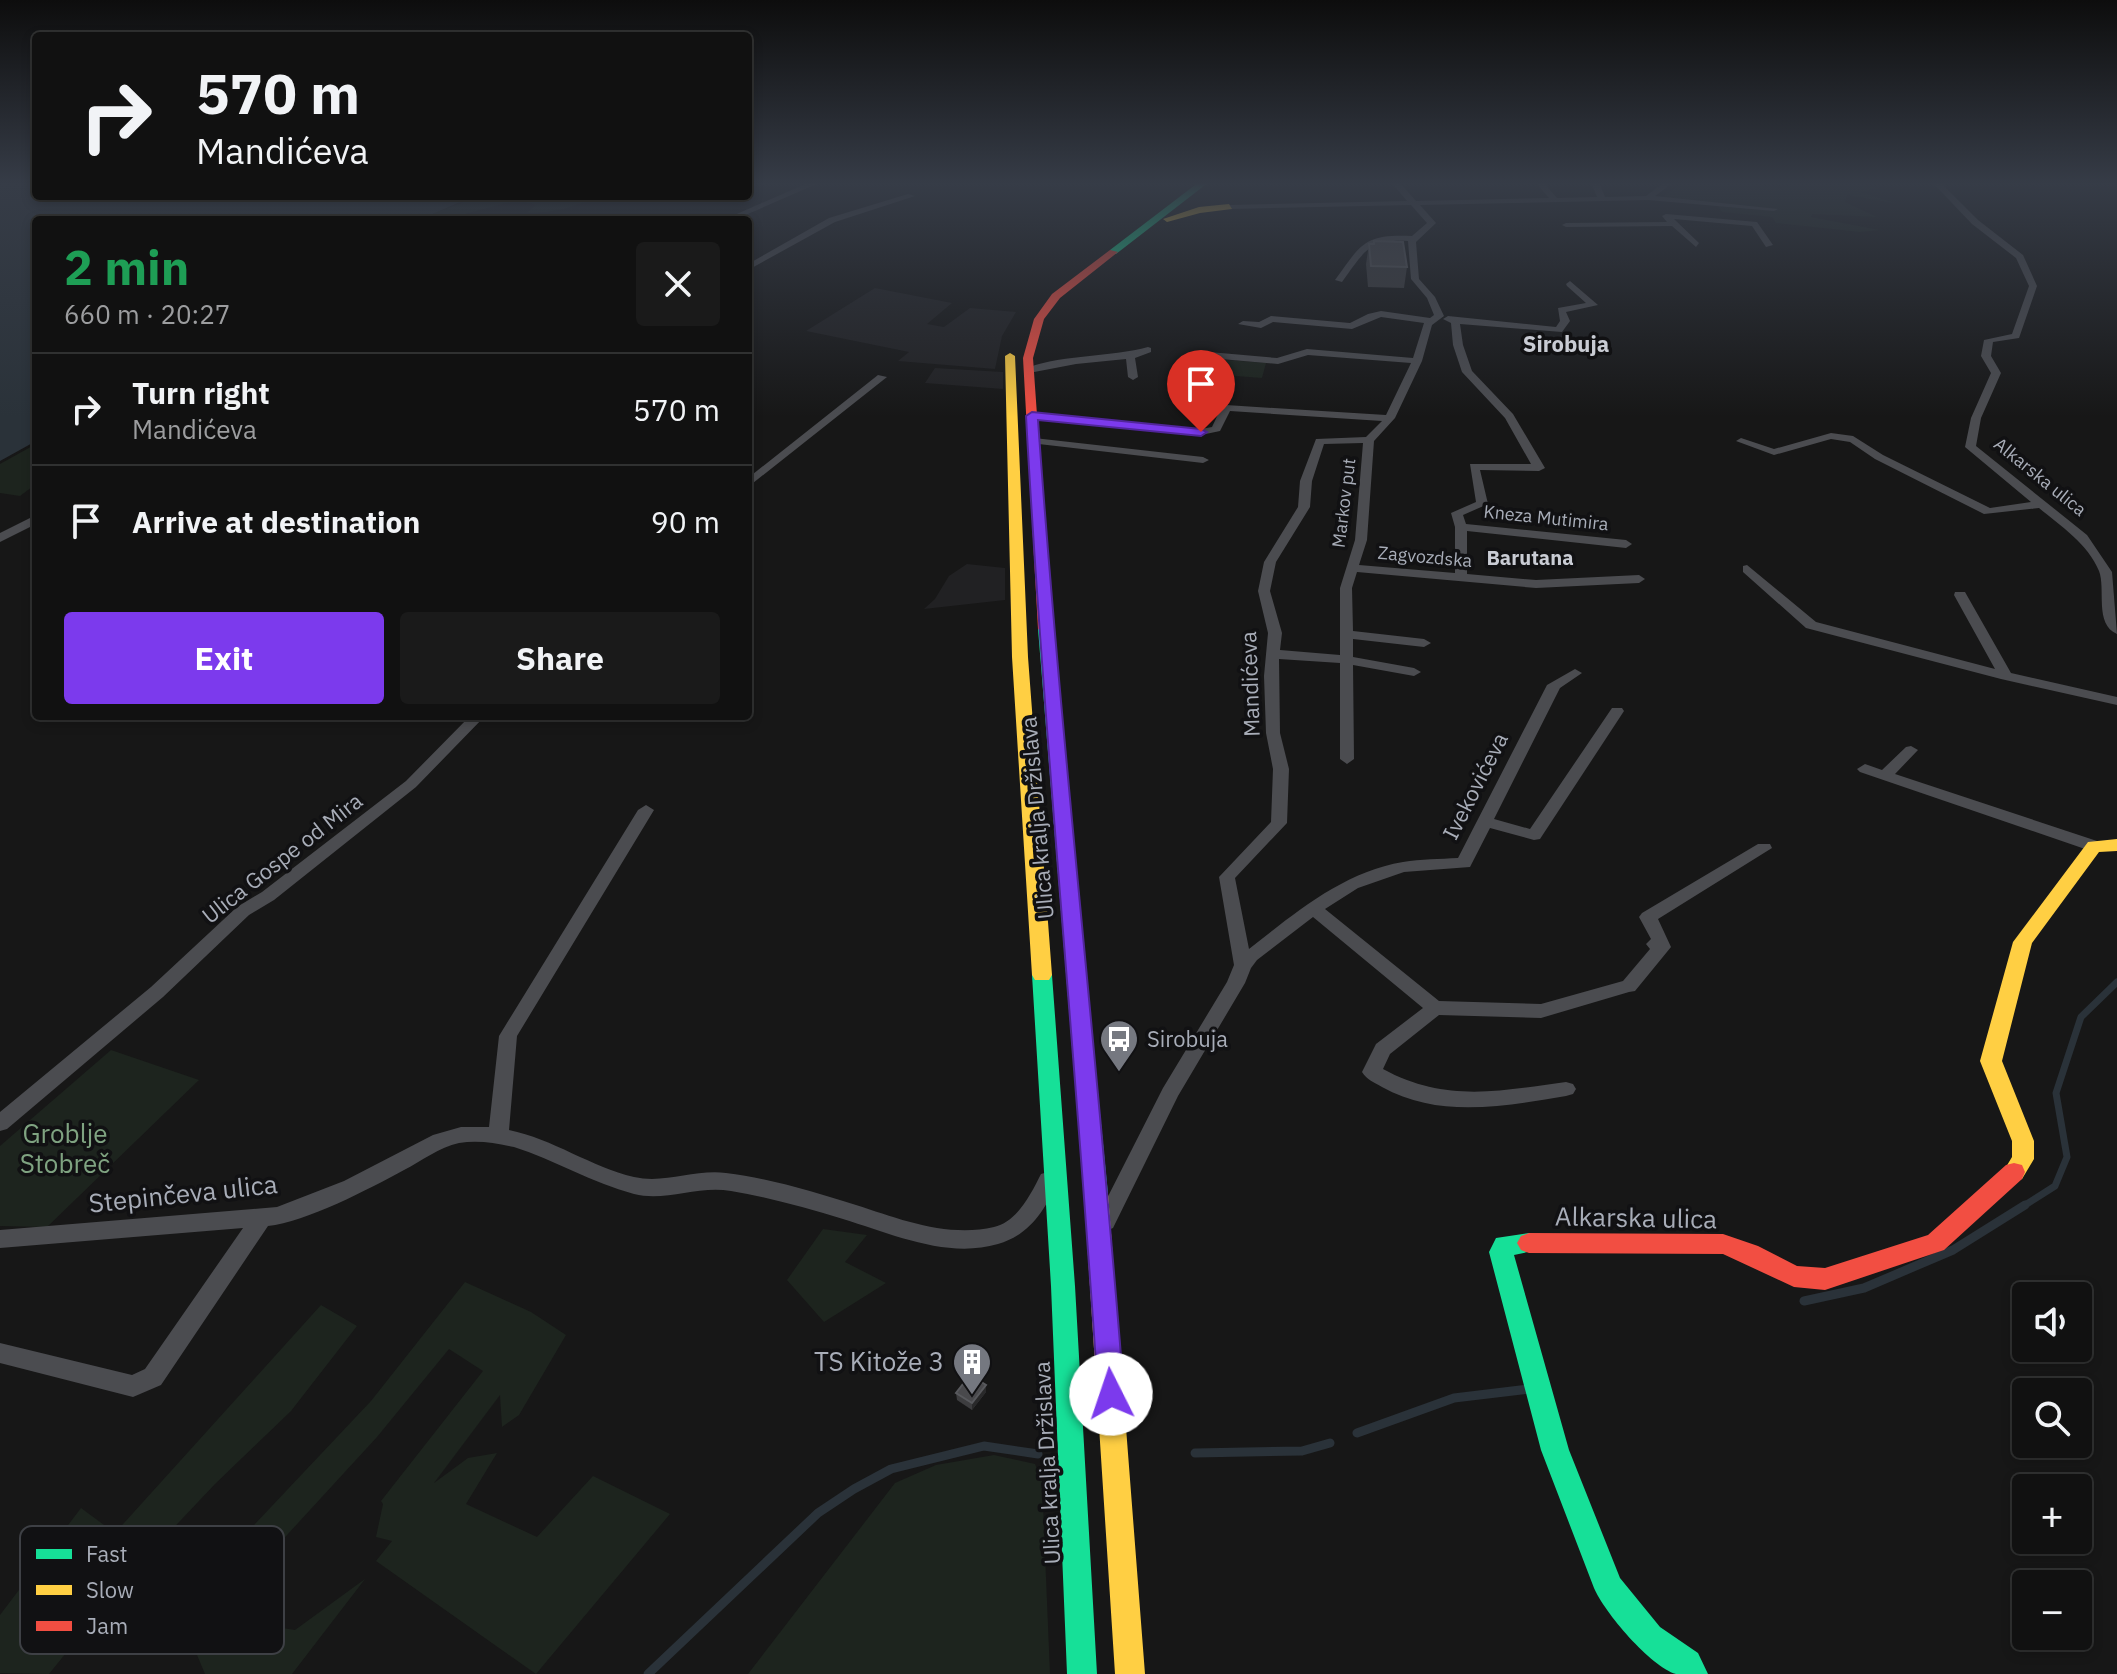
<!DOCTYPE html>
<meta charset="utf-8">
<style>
body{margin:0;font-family:"IBM Plex Sans",sans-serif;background:#1a1a1a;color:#f1f3f6;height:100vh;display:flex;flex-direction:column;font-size:30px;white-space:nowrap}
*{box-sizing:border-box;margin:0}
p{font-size:26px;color:#9c9d9f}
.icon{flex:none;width:44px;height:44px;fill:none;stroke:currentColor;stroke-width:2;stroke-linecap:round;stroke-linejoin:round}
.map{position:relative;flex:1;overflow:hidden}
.sheet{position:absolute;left:32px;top:216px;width:720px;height:504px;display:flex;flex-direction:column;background:#111;border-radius:8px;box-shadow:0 4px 12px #0003,0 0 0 2px #303131}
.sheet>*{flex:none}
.hud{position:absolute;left:32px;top:32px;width:720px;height:168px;border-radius:8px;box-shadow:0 4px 12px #0003,0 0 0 2px #303131;background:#111;color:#f1f3f6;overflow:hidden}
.fabs{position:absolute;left:2012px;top:1282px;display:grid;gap:16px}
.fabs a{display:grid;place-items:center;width:80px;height:80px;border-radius:8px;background:#111;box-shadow:0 4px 12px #0003,0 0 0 2px #303131;font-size:40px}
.pin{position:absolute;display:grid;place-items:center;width:68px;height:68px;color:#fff;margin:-82px -34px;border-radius:50% 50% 50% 0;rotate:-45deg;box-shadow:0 0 8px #0007}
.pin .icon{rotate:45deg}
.me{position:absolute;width:88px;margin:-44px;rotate:356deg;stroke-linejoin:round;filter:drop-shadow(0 0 6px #0008)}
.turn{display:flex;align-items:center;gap:28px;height:168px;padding:0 32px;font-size:36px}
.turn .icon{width:104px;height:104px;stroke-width:2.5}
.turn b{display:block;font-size:56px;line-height:68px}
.round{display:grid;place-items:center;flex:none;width:84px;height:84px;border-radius:8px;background:#1a1a1a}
.headline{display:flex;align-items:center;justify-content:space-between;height:136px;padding:0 32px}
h1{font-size:48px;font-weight:700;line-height:60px;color:#1e9e55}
.primary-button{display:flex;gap:16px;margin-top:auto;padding:16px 32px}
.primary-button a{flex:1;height:92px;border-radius:8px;background:#7c3aed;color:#fff;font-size:32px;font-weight:700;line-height:92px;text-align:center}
.primary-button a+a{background:#1a1a1a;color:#f1f3f6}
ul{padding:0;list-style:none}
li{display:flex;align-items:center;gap:24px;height:112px;padding:0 32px;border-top:2px solid #303131}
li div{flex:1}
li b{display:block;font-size:30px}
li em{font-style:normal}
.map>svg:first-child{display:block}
</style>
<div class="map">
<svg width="2117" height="1674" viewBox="0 0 2117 1674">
<rect width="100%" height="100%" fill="#171717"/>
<path fill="#212123" d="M875 288 952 303 927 324 944 327 970 308 1016 312 1002 336 995 369 898 361 909 352 806 331Z
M935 368 1003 372V389L925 383Z
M967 564 1005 568V600L924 609 935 599 949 576Z"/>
<path fill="#1d241e" d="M1683 182H1747L1781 189C1800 176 1855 181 1877 188L1861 192 1898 204 1847 195 1845 202 1877 217 1812 214 1811 217 1880 230 1860 232 1776 223 1772 217 1722 212 1717 205 1660 199Z
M481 196H602C570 207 562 212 527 213L536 205 518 200 442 220H415Z
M1215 359 1266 363 1262 378 1210 374Z
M36 444V484L20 496 0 493V464Z
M111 1050 199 1080 47 1227 0 1226V1146Z
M823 1229 867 1235 845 1262 886 1283 824 1322 787 1280Z
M465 1282 531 1312 566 1335 519 1415 502 1427 500 1395 434 1483 468 1458 497 1453 466 1504 537 1537 593 1476 670 1514 536 1674 376 1561 392 1541 376 1537 383 1504 381 1501 483 1371 449 1349 377 1437 231 1596 206 1576 371 1401Z
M321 1305 357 1326 291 1411 215 1484 129 1575 49 1674 0 1673V1615L81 1508 115 1533Z
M994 1455 1035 1464 1042 1481 1050 1674H748L895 1483 936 1465Z
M365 1579 292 1674H205L179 1612 295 1630Z"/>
<path fill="#2a3239" d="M0 182H36V196H474L430 215 401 220H36V441L0 461Z"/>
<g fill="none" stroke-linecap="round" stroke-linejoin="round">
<path stroke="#2a3239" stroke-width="7" d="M2022 1207 2055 1186 2067 1157 2056 1093 2081 1017 2117 982"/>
<path stroke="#2a3239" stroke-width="9" d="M1804 1301 1864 1288 1953 1250 2025 1205
M1357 1433 1454 1398 1529 1389
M1195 1453 1302 1451 1330 1443
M648 1674 818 1513 854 1489 891 1469 984 1446 1038 1454"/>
<path fill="#4b4c50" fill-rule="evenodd" d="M810 182H821L734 220H723Z
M1391 182H1399L1416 201 1549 198 1535 182H1543L1557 198 1597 197 1591 182H1599L1605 197 1646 196 1665 182H1674L1655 196 1778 209 1774 211 1648 200 1420 205 1436 223 1416 242 1419 279 1435 297 1444 316 1432 325 1422 361 1395 418 1374 441 1367 540 1359 565 1455 573V527L1451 513 1476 502 1470 464H1531L1505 418 1462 372 1453 345 1451 323 1443 319 1448 316 1556 327 1560 321 1558 308 1586 303 1567 286 1566 284 1570 281 1598 305 1566 312 1570 321 1562 332 1460 324 1463 345 1472 371 1513 414 1545 468 1539 471 1480 470 1488 504 1463 515 1466 524 1626 540 1632 544 1626 548 1467 531V574L1536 580 1639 575 1645 579 1639 583 1536 588 1357 572 1352 588 1353 631 1424 639 1431 643 1424 647 1353 639V657L1414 668 1421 672 1414 676 1353 665 1354 759 1347 764 1340 759V663L1279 659 1280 733 1289 769 1287 823 1235 878 1249 949C1295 913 1343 872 1403 862 1421 859 1440 859 1458 858L1547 685 1575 669 1582 673 1560 688 1494 819 1530 829 1612 708H1622L1624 711 1540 839 1534 840 1490 828 1470 867 1404 872 1358 888 1325 909 1439 1001 1541 1004 1623 981 1650 949 1646 944 1651 939 1639 917 1642 913 1758 844H1770L1772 848 1658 919 1671 947 1635 991 1629 992 1541 1018 1439 1015 1390 1054 1383 1069C1445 1103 1500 1091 1566 1082L1573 1084 1576 1089 1573 1094 1566 1096C1505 1106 1439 1119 1382 1087 1374 1082 1367 1080 1362 1072L1376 1044 1423 1008 1313 917 1257 960 1251 968 1245 983 1178 1096 1113 1228 1106 1231 1099 1228 1095 1222 1163 1088 1227 982 1234 965 1219 877 1271 822 1273 769 1266 733 1264 676 1268 633 1258 591 1264 562 1298 507 1300 481 1316 439 1366 437 1382 421 1230 411 1220 431 1201 435 1032 419 1027 416 1032 413 1201 429 1212 427 1221 408 1226 405 1386 415 1411 363 1308 355 1278 364 1209 358 1204 355 1209 352 1277 358 1307 349 1413 358 1424 323 1381 317 1352 329 1273 322 1261 328 1238 324 1243 321 1259 322 1271 316 1350 323 1368 314 1381 311 1430 318 1434 315 1427 298 1411 279 1408 241C1368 239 1364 252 1342 282L1335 280C1362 243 1364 234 1412 236L1427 223 1411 205 1229 209 1225 207 1229 205 1407 201ZM1363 443 1355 540 1340 588V655L1280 650 1282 633 1270 591 1276 562 1310 507 1312 481 1324 444Z
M1932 182H1940L1978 220 2023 255 2037 286 2019 338 1993 342 1991 356 2001 373 1981 418 1976 446 2087 535 2112 572 2117 634C2094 624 2106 589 2099 571 2088 544 2061 526 2039 508L1984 514 1875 459 1850 442 1831 439 1774 455 1736 441 1741 438 1774 449 1831 433 1853 436 1883 455 1990 508 2031 502 1965 447 1971 418 1991 373 1981 356 1984 340 2012 334 2029 286 2016 258 1972 224Z
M908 194 915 196 835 222 748 270V264L829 218Z
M1666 214 1757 222 1773 245 1766 247 1752 226 1674 219 1699 243 1696 247 1672 226 1566 227 1562 225 1566 223 1667 222 1662 216Z
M1148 347 1151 348V352L1135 358 1138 377 1133 380 1128 377 1126 359 1076 364 1029 373 1024 370C1050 355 1114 357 1148 347Z
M878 375 887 377 748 487V478Z
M1034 438 1203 457 1209 460 1203 463 1030 443 1029 441Z
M36 515V524L0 542V533Z
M1747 565 1816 622 1995 669 1954 595 1955 592H1965L2011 673 2117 697V705L2001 679 1806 628 1743 572V566Z
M470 716H485L416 787 274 900 249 915 163 997 7 1129 0 1131V1112L151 987 237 907 262 892 406 781Z
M1911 746 1918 750 1895 774 2100 842 2102 846 2100 850H2088L1860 772 1857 769 1865 764 1882 770 1906 747Z
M646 805 654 810 517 1036 509 1130C553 1139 591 1167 634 1177 665 1184 695 1169 726 1173 769 1178 815 1192 856 1205 899 1219 948 1238 994 1227 1017 1222 1031 1194 1041 1174L1048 1172 1055 1174 1058 1180C1046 1209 1030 1235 998 1244 947 1259 892 1234 843 1219 807 1208 768 1197 731 1191 698 1185 666 1202 634 1194 592 1183 555 1160 514 1147 496 1143 478 1140 459 1143 439 1147 422 1161 404 1170 369 1189 306 1222 268 1226L161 1385 133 1397 0 1363V1343L132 1375 145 1369 243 1228 0 1248V1230L277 1207 344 1181 433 1135 461 1127H489L499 1036 638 810Z"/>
<path fill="#16e098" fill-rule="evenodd" d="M1199 182H1209L1116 254H1110V250Z
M1045 625 1052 629 1108 1194 1104 1201 1096 1204 1088 1201 1084 1194 1038 629Z
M1042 968 1049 970 1052 975 1075 1286 1097 1674H1067L1051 1286 1032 975 1035 970Z
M1529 1233 1537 1236 1541 1243 1537 1250 1514 1255 1569 1450 1620 1578 1660 1627 1698 1653 1708 1674C1699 1674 1685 1674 1676 1674 1651 1667 1604 1612 1594 1588L1541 1450 1489 1252 1496 1238Z"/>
<path fill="#ffcf43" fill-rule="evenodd" d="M1229 204 1232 209 1200 213 1167 222 1163 219 1199 207Z
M1010 353 1015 356 1028 657 1052 975 1049 980H1035L1032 975 1012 657 1005 356Z
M2117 839V851L2099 852 2032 943 2002 1061 2034 1141V1159L2022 1179 2014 1181 2006 1179 2003 1172 2012 1157V1141L1980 1061 2013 942 2088 842Z
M1096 1184 1104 1187 1108 1194 1145 1674H1115L1084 1194 1088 1187Z"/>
<path fill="#f24e42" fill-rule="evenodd" d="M1110 250 1118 252 1060 298 1044 319 1033 358 1052 629 1045 633 1038 629 1023 358 1034 319 1052 294Z
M2014 1163 2022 1165 2025 1172 2022 1179 1944 1250 1825 1290 1794 1287 1723 1254 1529 1253 1521 1250 1517 1243 1521 1236 1529 1233 1723 1234 1758 1246 1797 1266 1825 1268 1928 1235 2006 1165Z"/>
</g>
<path fill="#3d3d3f" d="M1374 241 1407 267 1404 288 1368 287 1366 264 1369 244H1374Z
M986 1392 972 1410 957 1400 956 1393Z"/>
<path fill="#29292a" d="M986 1385V1392L972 1410V1403Z"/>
<path fill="#49494c" stroke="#58595d" stroke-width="2" d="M1374 241 1403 242 1407 267 1371 266 1369 244H1374Z
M970 1375 986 1385 972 1403 956 1393Z"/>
<linearGradient id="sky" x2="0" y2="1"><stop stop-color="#0d0d0d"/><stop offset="0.44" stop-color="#363c47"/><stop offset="1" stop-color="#363c47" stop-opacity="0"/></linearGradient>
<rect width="2117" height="417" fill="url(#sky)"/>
<path fill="#7c3aed" stroke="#51269a" stroke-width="2" d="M1032 412 1201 429 1207 432 1201 436 1038 420C1061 745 1099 1069 1124 1394L1120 1403 1111 1406 1102 1403 1098 1394C1077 1068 1044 742 1026 416Z"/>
<defs>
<g id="bus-pin" transform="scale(2)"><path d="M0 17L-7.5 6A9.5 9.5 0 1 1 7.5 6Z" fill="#757880" stroke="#111113"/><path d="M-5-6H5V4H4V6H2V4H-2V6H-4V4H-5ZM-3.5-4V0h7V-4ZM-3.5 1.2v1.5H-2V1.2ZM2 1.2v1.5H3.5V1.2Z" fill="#fff"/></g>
<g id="building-pin" transform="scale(2)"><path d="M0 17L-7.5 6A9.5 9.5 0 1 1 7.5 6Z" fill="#757880" stroke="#111113"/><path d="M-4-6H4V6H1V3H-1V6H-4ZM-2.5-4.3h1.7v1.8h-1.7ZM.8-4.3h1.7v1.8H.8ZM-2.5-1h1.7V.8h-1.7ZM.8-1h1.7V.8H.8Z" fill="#fff"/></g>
</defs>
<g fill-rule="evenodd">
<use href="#bus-pin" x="1119" y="1039"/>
<use href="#building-pin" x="972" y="1362"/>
</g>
<g text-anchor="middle" stroke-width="7" stroke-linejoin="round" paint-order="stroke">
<g font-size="18" fill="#a8adb8" stroke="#111113">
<text transform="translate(2040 477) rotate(39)" y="6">Alkarska ulica</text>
<text transform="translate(1344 503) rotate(-83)" y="6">Markov put</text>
<text transform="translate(1546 518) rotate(6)" y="6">Kneza Mutimira</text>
<text transform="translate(1425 557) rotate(5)" y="6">Zagvozdska</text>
</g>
<g font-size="20" font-weight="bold" fill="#c9ccd4" stroke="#111113">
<text x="1530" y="565">Barutana</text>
</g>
<g font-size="22" font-weight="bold" fill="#c9ccd4" stroke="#111113">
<text x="1566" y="352">Sirobuja</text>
</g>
<g font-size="22" fill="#a8adb8" stroke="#111113">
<text transform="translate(1250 684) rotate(-92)" y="8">Mandićeva</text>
<text transform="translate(1475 786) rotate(-63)" y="8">Ivekovićeva</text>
<text transform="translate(1037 818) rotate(-95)" y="8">Ulica kralja Držislava</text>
<text transform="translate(282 858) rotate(-38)" y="8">Ulica Gospe od Mira</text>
<text transform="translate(1047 1463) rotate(-93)" y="8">Ulica kralja Držislava</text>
</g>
<g font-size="22" fill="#a8adb8" stroke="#111113" text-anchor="start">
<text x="1147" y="1047">Sirobuja</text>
</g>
<g font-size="26" fill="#7fa381" stroke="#111113">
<text x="65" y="1143">Groblje<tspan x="65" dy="30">Stobreč</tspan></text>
</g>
<g font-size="26" fill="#a8adb8" stroke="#111113">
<text transform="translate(183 1194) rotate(-6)" y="9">Stepinčeva ulica</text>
<text transform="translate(1636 1218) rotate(1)" y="9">Alkarska ulica</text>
</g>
<g font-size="26" fill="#a8adb8" stroke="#111113" text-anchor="end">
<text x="944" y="1371">TS Kitože 3</text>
</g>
</g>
<rect x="20" y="1526" width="264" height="128" rx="12" fill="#111113" stroke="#3e4045" stroke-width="2"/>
<rect x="36" y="1549" width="36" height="10" fill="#16e098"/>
<rect x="36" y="1585" width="36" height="10" fill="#ffcf43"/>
<rect x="36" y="1621" width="36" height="10" fill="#f24e42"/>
<g font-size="22" fill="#a8adb8">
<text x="86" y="1562">Fast</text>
<text x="86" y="1598">Slow</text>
<text x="86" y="1634">Jam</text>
</g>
</svg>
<div class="fabs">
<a><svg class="icon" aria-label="sound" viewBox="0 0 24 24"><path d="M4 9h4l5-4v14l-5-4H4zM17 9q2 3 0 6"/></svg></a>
<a><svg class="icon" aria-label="search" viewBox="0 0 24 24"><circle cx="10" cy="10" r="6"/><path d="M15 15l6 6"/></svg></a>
<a>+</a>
<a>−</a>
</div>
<div class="pin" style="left:1201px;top:432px;background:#d93025"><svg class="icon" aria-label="arrive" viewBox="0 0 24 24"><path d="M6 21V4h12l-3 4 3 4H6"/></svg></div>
<svg class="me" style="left:1111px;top:1394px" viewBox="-20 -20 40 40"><circle r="19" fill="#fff"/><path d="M0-13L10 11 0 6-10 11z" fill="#7c3aed"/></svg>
<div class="hud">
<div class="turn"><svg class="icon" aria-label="right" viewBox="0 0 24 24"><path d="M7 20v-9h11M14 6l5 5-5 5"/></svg><div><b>570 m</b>Mandićeva</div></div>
</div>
<section class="sheet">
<div class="headline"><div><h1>2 min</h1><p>660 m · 20:27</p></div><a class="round"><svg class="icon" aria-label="close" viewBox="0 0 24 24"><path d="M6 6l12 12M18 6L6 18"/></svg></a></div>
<ul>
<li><svg class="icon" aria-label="right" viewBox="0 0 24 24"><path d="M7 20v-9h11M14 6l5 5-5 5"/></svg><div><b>Turn right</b><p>Mandićeva</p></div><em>570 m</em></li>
<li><svg class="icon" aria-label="arrive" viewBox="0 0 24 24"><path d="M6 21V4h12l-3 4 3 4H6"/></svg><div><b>Arrive at destination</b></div><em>90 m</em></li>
</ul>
<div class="primary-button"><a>Exit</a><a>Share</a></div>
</section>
</div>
